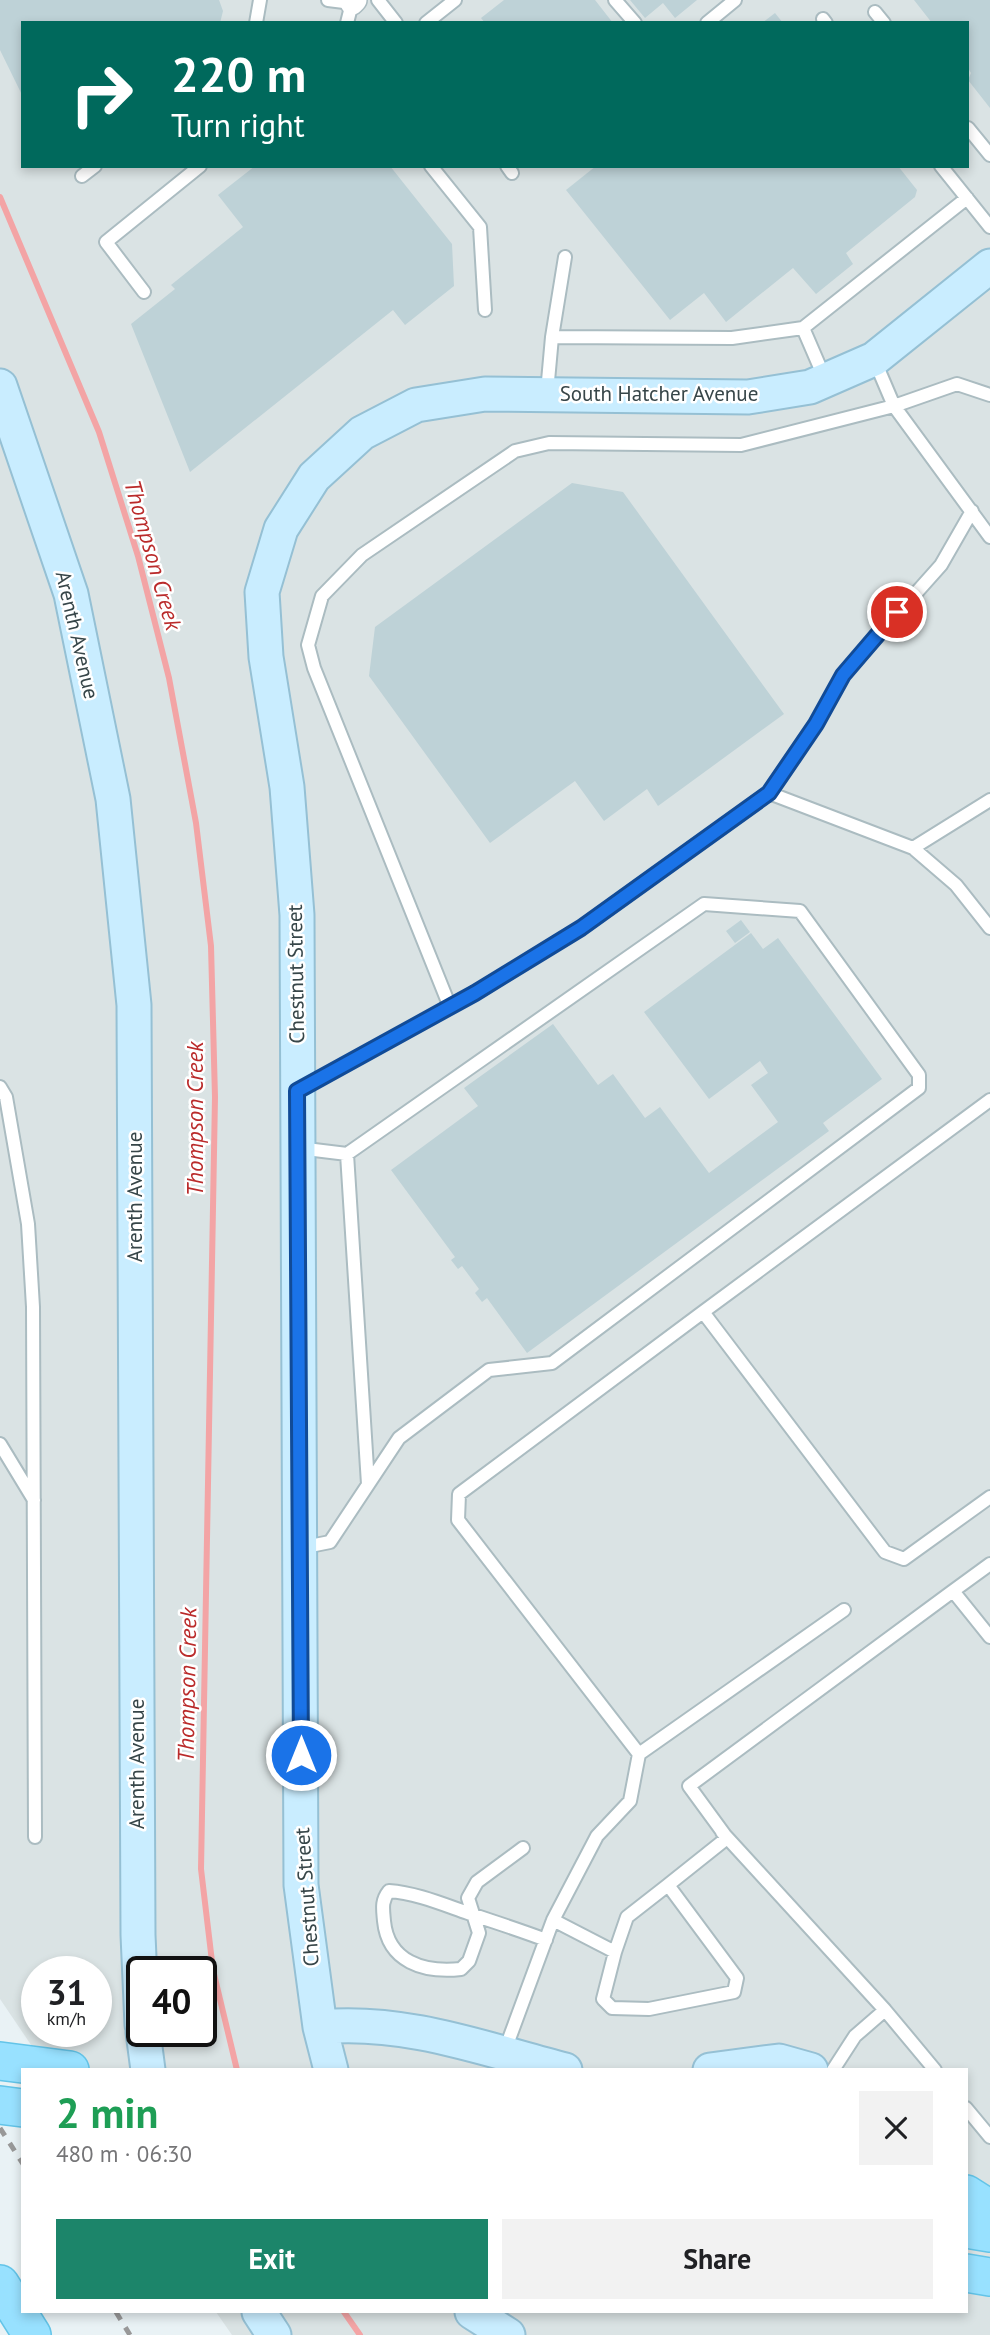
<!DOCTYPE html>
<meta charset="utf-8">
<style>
body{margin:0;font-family:"PT Sans",sans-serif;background:#f2f2f2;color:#202124;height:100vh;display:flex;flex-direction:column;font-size:26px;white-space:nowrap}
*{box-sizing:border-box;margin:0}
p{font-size:23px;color:#757577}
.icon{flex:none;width:38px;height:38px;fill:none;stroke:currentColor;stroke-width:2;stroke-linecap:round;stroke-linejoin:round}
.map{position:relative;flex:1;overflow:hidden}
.side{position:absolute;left:21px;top:2068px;width:947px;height:245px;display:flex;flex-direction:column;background:#fff;border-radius:0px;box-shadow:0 4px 10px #0003}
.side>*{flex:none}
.hud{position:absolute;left:21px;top:21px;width:948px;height:147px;border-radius:0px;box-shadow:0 4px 10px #0003;background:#00695c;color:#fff;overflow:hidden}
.speed{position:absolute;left:21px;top:1956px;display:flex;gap:14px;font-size:35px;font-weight:700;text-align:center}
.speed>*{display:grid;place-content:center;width:91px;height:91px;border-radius:50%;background:#fff;box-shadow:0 4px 10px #0003;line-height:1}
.speed small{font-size:18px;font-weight:400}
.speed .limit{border:4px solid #111;border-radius:10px;background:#fff;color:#111}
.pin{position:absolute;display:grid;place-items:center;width:60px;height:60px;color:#fff;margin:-30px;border:4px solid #fff;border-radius:50%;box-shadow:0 2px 7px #0007}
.me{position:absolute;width:77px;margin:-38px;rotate:0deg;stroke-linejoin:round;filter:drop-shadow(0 0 5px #0008)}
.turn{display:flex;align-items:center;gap:24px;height:147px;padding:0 35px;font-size:32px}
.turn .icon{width:91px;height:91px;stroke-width:2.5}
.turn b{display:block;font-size:49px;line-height:60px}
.round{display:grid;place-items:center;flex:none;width:74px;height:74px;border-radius:0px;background:#f2f2f2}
.summary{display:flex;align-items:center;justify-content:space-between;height:119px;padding:0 35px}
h1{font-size:42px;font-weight:600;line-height:52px;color:#1e9e55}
.cta{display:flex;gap:14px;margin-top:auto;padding:14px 35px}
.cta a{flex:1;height:80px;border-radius:0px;background:#1c856a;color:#fff;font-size:28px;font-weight:600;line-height:80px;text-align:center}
.cta a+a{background:#f2f2f2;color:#202124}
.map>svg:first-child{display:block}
</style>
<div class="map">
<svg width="990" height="2335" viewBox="0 0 990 2335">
<rect width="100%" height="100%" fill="#e9f2f5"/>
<path fill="#dae3e4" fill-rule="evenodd" d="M0 0H990V2335H232L216 2312H966V2070H48L0 1999ZM23 23H968V166H23ZM37 1972H96V2032H37ZM142 1972H201V2032H142Z"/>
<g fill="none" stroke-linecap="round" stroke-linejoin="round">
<path stroke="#f3a4a5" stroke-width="6" d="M0 197 99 432 138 556 169 678 196 823 211 946 215 1097 201 1869 213 1970 237 2070
M344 2312 360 2335"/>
</g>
<path fill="#bed2d7" d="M0 0H219L223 11 220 23H23V97L0 50Z
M504 0H595L613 23H485L481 18Z
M630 0H697L675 18 663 3 645 18Z
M914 0H990V108L968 80 971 73 968 68V23H932Z
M775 13 783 23H762Z
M255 166H390L452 244 454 286 405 325 393 310 190 472 131 324 175 289 171 285 243 227 218 195Z
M596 166H898L917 190 915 197 846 253 853 264 816 294 793 268 726 322 704 293 670 320 566 190Z
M572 483 623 492 784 714 658 806 647 789 604 821 575 781 490 843 369 676 375 627Z
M741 920 750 932 735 943 726 931Z
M751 933 763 949 778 938 882 1079 823 1123 829 1131 527 1353 487 1298 482 1302 475 1293 479 1289 462 1266 458 1269 451 1260 455 1257 391 1170 478 1106 464 1088 553 1024 598 1085 613 1074 645 1118 660 1107 709 1173 778 1122 751 1085 768 1073 760 1061 709 1099 644 1012Z"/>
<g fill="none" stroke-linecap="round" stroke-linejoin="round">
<g stroke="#abbcc1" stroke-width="16">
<path id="lane" d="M328 0 352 3 347 23
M378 0 396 23
M615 0 635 23
M875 12 884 23
M823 19 826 23
M256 23 260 0
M426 23 455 0
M707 23 735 0
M968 128 990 155
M431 166 480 227 485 310
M507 166 512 173
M941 166 990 227
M82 176 95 166
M565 257 552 337 732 338 803 328 967 198
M144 292 106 242 200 166
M803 328 825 379
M874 359 894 406 990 537
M547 392 552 337
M769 793 913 848 990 800
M913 848 956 885 990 928
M450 1007 314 668 308 645 322 596 362 555 515 451 549 443 741 445 894 406 957 384 990 395
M0 1087 6 1097 28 1224 33 1307 35 1837
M301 1089 475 993 581 928 769 793 816 724 843 675 941 565 972 511
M298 1148 347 1154 704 904 800 911 919 1075V1088L552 1363 489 1370 399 1438 330 1542 300 1548
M347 1154 368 1484
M703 1312 990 1100
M0 1444 34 1500
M953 1591 990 1564
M639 1754 844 1610
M722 1832 885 2010
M523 1848 477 1882 468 1898 479 1933 469 1961 461 1969C424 1973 388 1962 384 1921 383 1909 381 1901 389 1891 416 1893 442 1904 468 1913 494 1922 520 1930 546 1940
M553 1920 597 1836 630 1801 639 1754 458 1520 459 1494 703 1312 885 1552 904 1559 990 1497
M615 1952 627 1917 668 1885
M505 2050 553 1920 615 1952 603 1999 612 2008 649 2009 734 1992 737 1978 668 1885 727 1838 689 1786 953 1591 990 1637
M833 2070 855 2036 885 2010 935 2070
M966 2108 990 2137"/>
</g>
<g stroke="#abbcc1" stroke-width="26">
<path id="street" d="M352 3 355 0"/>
</g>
<g stroke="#95c0d4" stroke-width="37">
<path id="secondary" d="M0 386 71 594 113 799 134 1005 138 1935 142 2025
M320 2027C405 2019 484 2049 565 2070
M143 2032 148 2070
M331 2070 320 2027 301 1885 297 915 287 787 266 657 262 592 281 529 314 477 362 433 416 405 485 394 748 397 810 387 874 359 990 266
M710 2070 779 2061 811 2070
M259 2312 274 2335
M472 2312 508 2335"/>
</g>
<g stroke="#63c4e8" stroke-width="40">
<path id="primary" d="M0 2061 70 2070
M0 2105 23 2108
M966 2194 990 2209
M966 2229 990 2233
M966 2273 990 2277
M0 2284 32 2335"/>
</g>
<use href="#lane" stroke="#fff" stroke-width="12"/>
<use href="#street" stroke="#fff" stroke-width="23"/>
<use href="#secondary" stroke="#c9edff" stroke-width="33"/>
<use href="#primary" stroke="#98e1ff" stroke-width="37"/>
<path stroke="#989898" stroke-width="5" stroke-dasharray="9 9" stroke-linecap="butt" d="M0 2128 23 2164
M116 2312 130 2335"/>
</g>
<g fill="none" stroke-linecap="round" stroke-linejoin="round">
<g stroke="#114b97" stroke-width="18">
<path id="route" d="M301 1755 297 1091 475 993 581 928 769 793 816 724 843 675 897 612"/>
</g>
<use href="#route" stroke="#1a73e8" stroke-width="12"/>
</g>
<g text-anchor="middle" stroke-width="5" stroke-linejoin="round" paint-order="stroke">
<g font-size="21" fill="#374649" stroke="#fff">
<text x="659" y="401">South Hatcher Avenue</text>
<text transform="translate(77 635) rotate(77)" y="7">Arenth Avenue</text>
<text transform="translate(296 974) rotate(-91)" y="7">Chestnut Street</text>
<text transform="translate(135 1197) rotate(-90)" y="7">Arenth Avenue</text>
<text transform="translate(137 1764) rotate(-90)" y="7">Arenth Avenue</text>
<text transform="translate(307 1897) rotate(-94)" y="7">Chestnut Street</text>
</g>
<g font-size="23" font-style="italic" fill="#ba2b2b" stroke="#fff">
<text transform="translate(153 555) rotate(74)" y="8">Thompson Creek</text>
<text transform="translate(195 1119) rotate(-90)" y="8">Thompson Creek</text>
<text transform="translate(187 1685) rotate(-89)" y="8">Thompson Creek</text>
</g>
</g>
</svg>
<div class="speed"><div>31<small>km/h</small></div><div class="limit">40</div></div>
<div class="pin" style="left:897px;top:612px;background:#d93025"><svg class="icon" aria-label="arrive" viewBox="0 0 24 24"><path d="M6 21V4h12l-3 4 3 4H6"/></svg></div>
<svg class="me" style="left:301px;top:1755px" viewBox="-20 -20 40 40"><circle r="17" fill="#1a73e8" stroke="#fff" stroke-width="3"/><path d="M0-11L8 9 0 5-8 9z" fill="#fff"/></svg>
<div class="hud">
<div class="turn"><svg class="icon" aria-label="right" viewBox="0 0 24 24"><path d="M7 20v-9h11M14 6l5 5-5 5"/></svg><div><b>220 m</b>Turn right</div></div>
</div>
<section class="side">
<div class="summary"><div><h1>2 min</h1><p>480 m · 06:30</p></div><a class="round"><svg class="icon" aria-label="close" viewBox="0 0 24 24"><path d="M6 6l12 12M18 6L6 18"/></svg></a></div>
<div class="cta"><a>Exit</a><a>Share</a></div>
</section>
</div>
